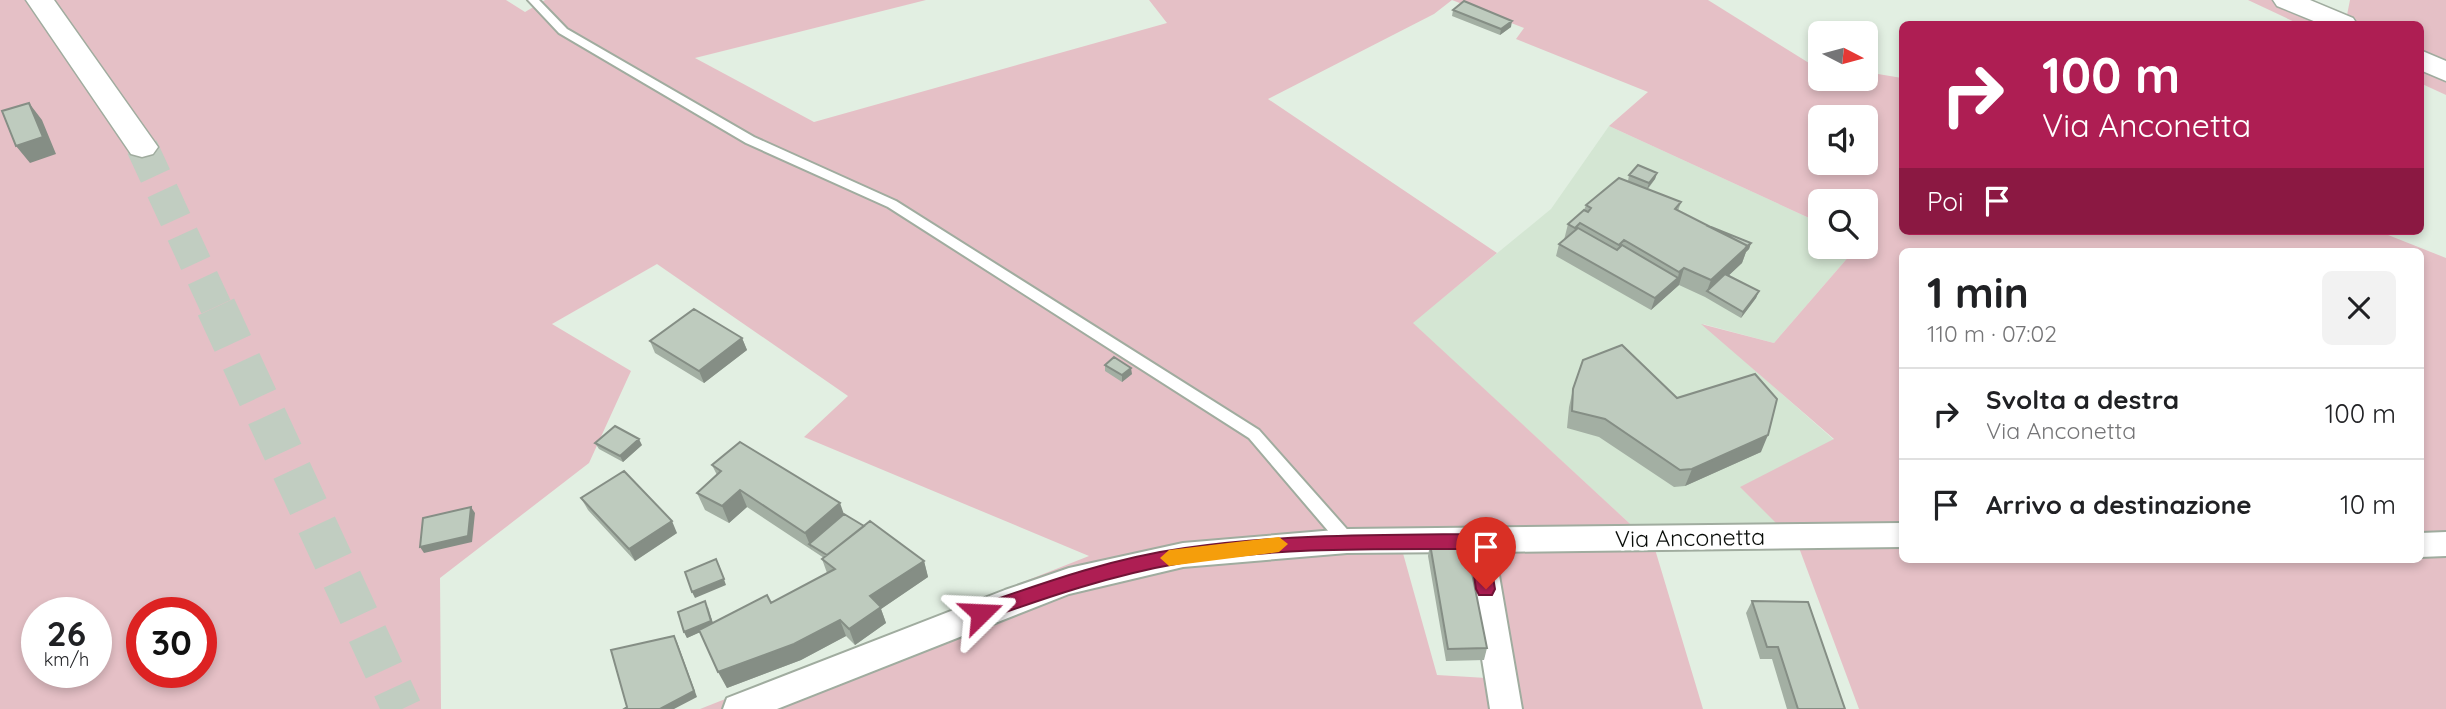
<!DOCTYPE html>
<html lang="it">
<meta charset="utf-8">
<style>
body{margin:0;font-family:Quicksand,sans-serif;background:#f2f2f2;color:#202124;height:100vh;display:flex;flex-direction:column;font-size:26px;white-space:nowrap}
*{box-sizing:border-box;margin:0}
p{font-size:23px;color:#757577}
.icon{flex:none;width:38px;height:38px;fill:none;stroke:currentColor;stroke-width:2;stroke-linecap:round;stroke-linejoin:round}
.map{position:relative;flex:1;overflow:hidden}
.side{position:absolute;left:1899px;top:248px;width:525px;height:315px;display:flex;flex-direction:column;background:#fff;border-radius:10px;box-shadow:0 4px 10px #0003}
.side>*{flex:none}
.guide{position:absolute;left:1899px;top:21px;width:525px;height:214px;border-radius:10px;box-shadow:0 4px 10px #0003;background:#ae1e53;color:#fff;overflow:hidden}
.needle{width:46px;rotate:96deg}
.tools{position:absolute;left:1808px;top:21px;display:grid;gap:14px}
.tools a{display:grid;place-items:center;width:70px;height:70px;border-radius:10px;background:#fff;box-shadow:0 4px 10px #0003;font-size:35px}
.speed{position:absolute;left:21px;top:597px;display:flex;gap:14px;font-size:35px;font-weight:700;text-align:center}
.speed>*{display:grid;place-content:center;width:91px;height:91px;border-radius:50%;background:#fff;box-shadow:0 4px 10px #0003;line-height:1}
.speed small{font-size:18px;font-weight:400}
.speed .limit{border:10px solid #d22;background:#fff;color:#111}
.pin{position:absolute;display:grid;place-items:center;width:60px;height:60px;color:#fff;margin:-72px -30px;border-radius:50% 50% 50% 0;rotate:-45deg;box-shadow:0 0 7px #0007}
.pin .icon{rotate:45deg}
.me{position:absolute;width:77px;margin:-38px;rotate:69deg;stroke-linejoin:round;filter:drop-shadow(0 0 5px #0008)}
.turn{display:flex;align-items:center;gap:24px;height:147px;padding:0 28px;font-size:32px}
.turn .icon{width:91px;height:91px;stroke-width:2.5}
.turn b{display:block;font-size:49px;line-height:60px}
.then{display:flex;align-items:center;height:66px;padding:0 28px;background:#0003;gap:14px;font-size:26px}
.round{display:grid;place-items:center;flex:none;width:74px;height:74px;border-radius:10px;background:#f2f2f2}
.headline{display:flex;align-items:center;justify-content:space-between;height:119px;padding:0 28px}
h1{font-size:42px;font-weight:700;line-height:52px}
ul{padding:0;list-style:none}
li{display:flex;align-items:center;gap:21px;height:91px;padding:0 28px;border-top:2px solid #e0e0e0}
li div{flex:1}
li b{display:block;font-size:26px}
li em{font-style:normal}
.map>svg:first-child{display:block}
</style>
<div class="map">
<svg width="2446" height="709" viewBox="0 0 2446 709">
<rect width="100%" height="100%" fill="#e2efe2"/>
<path fill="#d4e6d3" d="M1609 126 1820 223V247H1857L1774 343 1703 324 1834 440 1798 545 1654 546 1412 323 1551 209Z"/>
<path fill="#e5c0c6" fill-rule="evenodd" d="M0 0H506L525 12 545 0H926L695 58 814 122 1167 23 1149 0H1708L1809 63 1820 65V79H1866V72L1902 78V231H2378L2446 258V709H1859L1798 545 1740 487 1834 439 1701 324 1774 343 1857 247H1866V201H1820V223L1609 126 1648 92 1516 39 1524 28 1452 0 1434 14 1268 99 1497 253 1413 323 1654 546 1703 709H700L1089 556 804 437 848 396 657 264 552 324 631 371 589 463 440 578 441 709H0ZM1820 117H1866V163H1820ZM1902 252H2420V560H1902ZM1399 539 1481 540 1503 679 1437 675ZM37 612H96V672H37ZM142 612H201V672H142Z
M2248 0H2312L2347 15 2350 0H2446V95L2420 83V24H2299Z"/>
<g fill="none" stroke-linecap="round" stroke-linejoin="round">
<path stroke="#c1cdc1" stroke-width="32" stroke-dasharray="32 16" stroke-linecap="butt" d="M142 147 217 309"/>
<path stroke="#c1cdc1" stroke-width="40" stroke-dasharray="40 20" stroke-linecap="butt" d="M216 307 402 709"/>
<g stroke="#a0ac9f" stroke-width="4">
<path id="lane" d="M528 0H539L567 29 754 137 896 201 1259 430 1353 536 1355 541 1353 546 1347 547 1341 546 1249 438 888 207 746 143 559 33Z"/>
</g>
<g stroke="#a0ac9f" stroke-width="4">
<path id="street" d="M1902 523V547L1495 552 1522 709H1490L1465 552 1347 553 1183 567 1069 594 777 709H723L727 698 1005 590 1069 568 1183 543 1347 529Z
M2446 532V556L2420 557V533Z"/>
</g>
<g stroke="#a0ac9f" stroke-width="3">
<path id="secondary" d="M26 0H54L158 147 153 154 142 157 131 154Z
M2273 0H2310L2353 18 2357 24H2321L2277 6Z
M2420 50 2446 61V81L2420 70Z"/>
</g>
<use href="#lane" fill="#fff" fill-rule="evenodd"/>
<use href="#street" fill="#fff" fill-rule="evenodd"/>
<use href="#secondary" fill="#fff" fill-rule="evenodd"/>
</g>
<path fill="#a3afa3" d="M1453 10 1511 27 1500 35 1452 16Z
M1657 173 1655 179 1648 189 1681 202 1678 211 1706 225 1751 243 1749 249 1746 252 1742 263 1728 276 1759 291 1756 298 1741 318 1705 297 1679 285 1651 310 1556 256 1559 244 1564 240 1568 224 1584 210 1586 205 1628 181 1629 175Z
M742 338 747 350 704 383 655 353 650 341Z
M1105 365 1132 374 1122 382 1105 371Z
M1573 389 1677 398 1761 452 1685 486 1674 487 1599 437 1567 428 1569 407Z
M595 443 642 445 623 462 599 449Z
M712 465 844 514 924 561 928 577 881 609 886 623 855 645 846 636 801 660 727 688 700 632 687 638 684 632 708 607 713 623 771 603 827 573 822 559 824 558 747 507 729 523 705 510 697 493 717 475Z
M581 498 677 533 635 561 588 510Z
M1430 544 1487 648 1484 660 1446 661 1428 556Z
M1752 601 1845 709H1787L1772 659H1760L1746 613Z"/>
<path fill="#858e85" d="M1512 21 1511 27 1500 35 1501 29Z
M29 103 42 120 56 154 30 163 16 146Z
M1657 173 1655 179 1647 189 1649 183Z
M1751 243 1749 249 1746 252 1742 263 1710 293 1707 291 1711 280Z
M1684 268 1679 285 1651 310 1655 298 1678 278 1679 272Z
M1759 291 1756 298 1741 318 1743 312Z
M742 338 747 350 704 383 699 371Z
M1131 368 1132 374 1122 382V375Z
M1768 435 1761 452 1685 486 1692 469Z
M639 439 642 445 623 462 620 456Z
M740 490 747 507 729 523 722 506Z
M840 503 846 520 809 544 812 550 805 533Z
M471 507 475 513 472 542 424 553 420 547Z
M672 521 677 533 635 561 629 549Z
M924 561 928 577 881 609 886 623 855 645 849 629 870 596Z
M719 565 726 585 695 598 692 592Z
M705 601 714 626 687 638 684 632Z
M840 620 846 636 801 660 727 688 718 672Z
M674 636 677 642 697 697 674 709H660Z"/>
<path fill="#becbbe" stroke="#858e85" stroke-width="2" d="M1464 1 1512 21 1501 29 1453 10Z
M29 103 43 137 16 146 2 111Z
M1638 165 1657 173 1649 183 1629 175Z
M1619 178 1681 202 1675 209 1748 246 1711 280 1684 268 1679 272 1624 240 1619 245 1580 223 1575 228 1568 224 1584 210 1588 212 1591 208 1586 205Z
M1706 225 1751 243 1745 248 1748 246Z
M1578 228 1617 250 1622 245 1678 278 1655 298 1559 244Z
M1725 274 1759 291 1743 312 1707 291Z
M694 309 742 338 699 371 650 341Z
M1622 345 1677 398 1755 374 1777 399 1768 435 1692 469 1680 470 1605 419 1572 411 1573 389 1583 360Z
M1114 357 1131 368 1122 375 1105 365Z
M615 426 639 439 620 456 595 443Z
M740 442 840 503 805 533 740 490 722 506 697 493 721 471 712 465Z
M624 471 672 521 629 549 581 498Z
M471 507 468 536 420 547 423 518Z
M844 514 864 526 827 555 809 544Z
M870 521 924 561 870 596 881 607 849 629 840 620 794 644 718 672 699 630 767 595 771 603 835 569 822 559Z
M1466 543 1487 648 1448 649 1430 544Z
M716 559 724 579 692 592 685 572Z
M705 601 711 621 684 632 678 612Z
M1752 601 1808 602 1845 709H1798L1778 647H1767Z
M674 636 694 691 660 709H624L627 707 611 650Z"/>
<path fill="#ae1e53" stroke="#711436" stroke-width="2" d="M1478 534 1487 541 1495 589 1492 595H1479L1476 589 1470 549C1374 549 1277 547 1181 563 1112 575 1047 597 981 621L974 619 971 613 974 607C1043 583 1112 558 1185 548 1282 534 1379 535 1478 534Z"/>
<path fill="#f59e0b" d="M1279 537 1288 544 1279 552 1169 566 1160 558 1169 550Z"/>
<g text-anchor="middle" stroke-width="7" stroke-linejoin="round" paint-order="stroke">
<g font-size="23" fill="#090d09" stroke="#fff">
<text transform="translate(1690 538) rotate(-1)" y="8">Via Anconetta</text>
</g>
</g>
</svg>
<div class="tools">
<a><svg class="needle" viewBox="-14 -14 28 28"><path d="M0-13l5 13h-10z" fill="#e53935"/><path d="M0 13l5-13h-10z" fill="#757577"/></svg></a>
<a><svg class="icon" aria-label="sound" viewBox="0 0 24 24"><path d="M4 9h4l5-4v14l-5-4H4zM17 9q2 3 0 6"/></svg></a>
<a><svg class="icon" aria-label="search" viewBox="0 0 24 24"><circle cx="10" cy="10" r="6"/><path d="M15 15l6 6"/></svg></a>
</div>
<div class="speed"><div>26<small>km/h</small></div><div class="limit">30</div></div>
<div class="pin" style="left:1486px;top:589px;background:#d93025"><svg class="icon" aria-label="arrive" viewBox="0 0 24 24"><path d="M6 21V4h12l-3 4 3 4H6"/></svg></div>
<svg class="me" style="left:981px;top:613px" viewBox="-20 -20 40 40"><path d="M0-17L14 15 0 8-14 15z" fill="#ae1e53" stroke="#fff" stroke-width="4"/></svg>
<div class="guide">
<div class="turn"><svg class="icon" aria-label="right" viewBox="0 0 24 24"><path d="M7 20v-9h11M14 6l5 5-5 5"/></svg><div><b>100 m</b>Via Anconetta</div></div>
<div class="then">Poi<svg class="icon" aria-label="arrive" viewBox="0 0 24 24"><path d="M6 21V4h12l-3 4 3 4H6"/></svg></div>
</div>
<section class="side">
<div class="headline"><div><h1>1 min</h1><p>110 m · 07:02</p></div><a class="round"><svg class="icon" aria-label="close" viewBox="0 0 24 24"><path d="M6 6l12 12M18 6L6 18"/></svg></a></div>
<ul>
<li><svg class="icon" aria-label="right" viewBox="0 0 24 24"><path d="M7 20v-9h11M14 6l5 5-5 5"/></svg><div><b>Svolta a destra</b><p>Via Anconetta</p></div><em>100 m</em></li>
<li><svg class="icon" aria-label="arrive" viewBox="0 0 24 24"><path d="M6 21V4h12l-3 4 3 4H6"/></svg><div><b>Arrivo a destinazione</b></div><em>10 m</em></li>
</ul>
</section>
</div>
